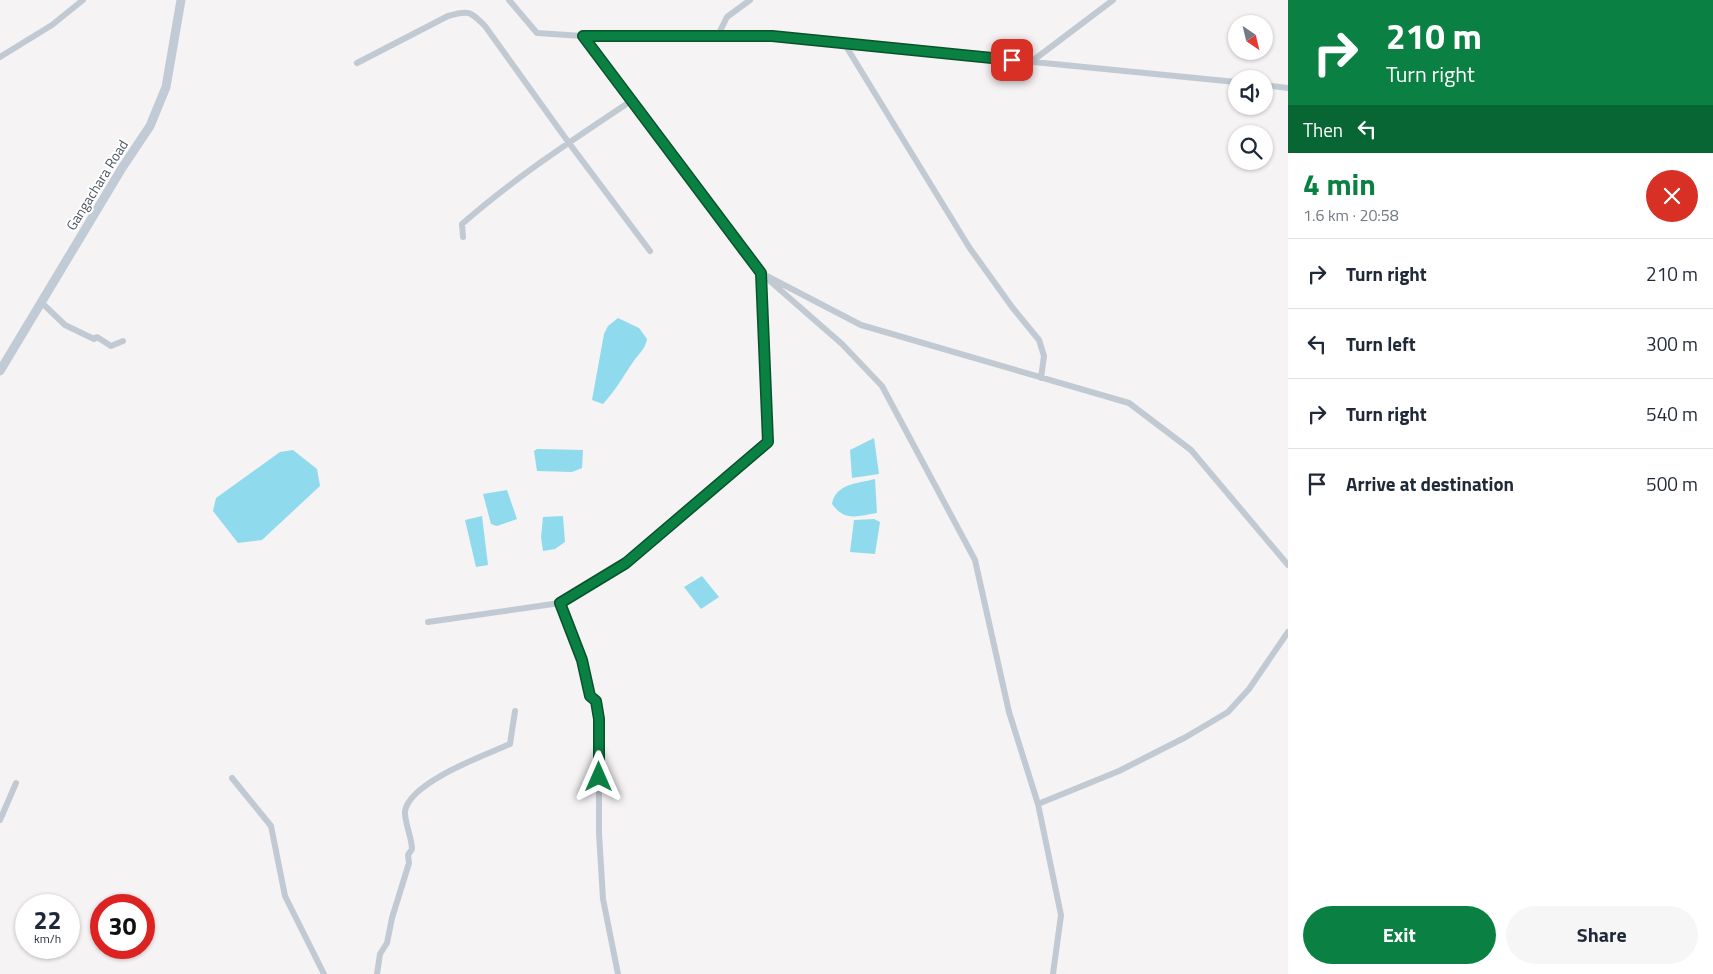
<!DOCTYPE html>
<meta charset="utf-8">
<style>
body{margin:0;font-family:"Titillium Web",sans-serif;background:#f6f6f7;color:#1f2937;height:100vh;display:flex;flex-direction:column;font-size:19px;white-space:nowrap}
*{box-sizing:border-box;margin:0}
p{font-size:16px;color:#747a83}
.icon{flex:none;width:28px;height:28px;fill:none;stroke:currentColor;stroke-width:2;stroke-linecap:round;stroke-linejoin:round}
.map{position:relative;flex:1;overflow:hidden}
.drawer{display:flex;flex-direction:column;background:#fff;width:425px}
.drawer>*{flex:none}
.top-card{background:#0b8043;color:#fff;overflow:hidden}
.needle{width:32px;rotate:145deg}
.controls{position:absolute;left:1228px;top:15px;display:grid;gap:10px}
.controls a{display:grid;place-items:center;width:45px;height:45px;border-radius:50%;background:#fff;box-shadow:0 1px 4px #0004;font-size:25px}
.speed{position:absolute;left:15px;top:894px;display:flex;gap:10px;font-size:25px;font-weight:700;text-align:center}
.speed>*{display:grid;place-content:center;width:65px;height:65px;border-radius:50%;background:#fff;box-shadow:0 1px 4px #0004;line-height:1}
.speed small{font-size:12px;font-weight:400}
.speed .limit{border:8px solid #d22;background:#fff;color:#111}
.pin{position:absolute;display:grid;place-items:center;width:42px;height:42px;color:#fff;margin:-21px;border-radius:10px;box-shadow:0 2px 8px #0006}
.me{position:absolute;width:55px;margin:-28px;rotate:0deg;stroke-linejoin:round;filter:drop-shadow(0 0 4px #0008)}
.turn{display:flex;align-items:center;gap:18px;height:105px;padding:0 15px;font-size:22px}
.turn .icon{width:65px;height:65px;stroke-width:2.5}
.turn b{display:block;font-size:35px;line-height:42px}
.then{display:flex;align-items:center;height:48px;padding:0 15px;background:#0003;gap:10px;font-size:19px}
.round{display:grid;place-items:center;flex:none;width:52px;height:52px;border-radius:26px;background:#f6f6f7}
.head{display:flex;align-items:center;justify-content:space-between;height:85px;padding:0 15px}
h1{font-size:30px;font-weight:700;line-height:38px;color:#0b8043}
.button{display:flex;gap:10px;margin-top:auto;padding:10px 15px}
.button a{flex:1;height:58px;border-radius:30px;background:#0b8043;color:#fff;font-size:20px;font-weight:700;line-height:58px;text-align:center}
.button a+a{background:#f6f6f7;color:#1f2937}
ul{padding:0;list-style:none}
li{display:flex;align-items:center;gap:15px;height:70px;padding:0 15px;border-top:1px solid #e0e1e3}
li div{flex:1}
li b{display:block;font-size:19px}
li em{font-style:normal}
main{display:flex;flex:1;min-height:0}
.map>svg:first-child{display:block}
</style>
<main>
<div class="map">
<svg width="1288" height="974" viewBox="0 0 1288 974">
<rect width="100%" height="100%" fill="#f5f3f3"/>
<path fill="#90daee" d="M618 318 639 328 647 339C645 350 639 353 633 362 623 377 615 391 603 404L592 400 604 334 608 326Z
M874 438 879 474 852 478 850 450Z
M537 449 583 450 582 468 572 472 537 471 534 451Z
M293 450 317 469 320 486 262 540 238 543 213 511 216 498 280 452Z
M875 479 877 513C858 516 845 522 832 504 836 483 857 484 875 479Z
M507 490 517 519 497 526 491 524 483 494Z
M482 516 488 565 476 567 465 520Z
M563 516 565 542 555 549 543 551 541 537 543 517Z
M874 519 880 522 875 554 850 552 854 520Z
M702 576 719 597 701 609 684 587Z"/>
<g fill="none" stroke-linecap="round" stroke-linejoin="round">
<path stroke="#c1cad2" stroke-width="6" d="M509 0 537 33 583 36H772L1236 82
M718 35 727 17 750 0
M583 36 761 273 861 325 1129 403 1191 450 1288 565
M844 43 969 247 1012 307 1039 340 1044 356 1041 378
M0 57 52 25 83 0
M1031 62 1113 0
M357 63 448 16C469 10 470 11 485 26L569 143 650 251
M1264 85 1288 88
M463 237 462 224C514 178 573 140 631 101
M770 281 842 344 882 386 975 560 1009 712 1038 804 1061 915 1053 974
M41 302 65 325 94 339 97 337 111 346 123 341
M560 603 582 660 590 696 596 701 599 739V833L603 899 618 974
M428 622 560 603 626 563 768 442 761 273
M232 778 271 826 285 896 324 974
M1038 804 1119 771 1186 737 1228 712 1249 689 1288 632
M0 820 16 783
M377 974 380 954 387 943 392 918 409 863 408 855 412 849C412 838 404 821 405 811 410 782 485 755 510 744L515 711"/>
<path stroke="#c1cbd6" stroke-width="9" d="M0 371 122 168 150 126 166 87 181 0"/>
</g>
<g fill="none" stroke-linecap="round" stroke-linejoin="round">
<g stroke="#07532c" stroke-width="12">
<path id="route" d="M599 777V719L596 701 590 696 582 660 560 603 626 563 768 442 761 273 583 36H772L1012 60"/>
</g>
<use href="#route" stroke="#0b8043" stroke-width="9"/>
</g>
<g text-anchor="middle" stroke-width="4" stroke-linejoin="round" paint-order="stroke">
<g font-size="14" fill="#4a5661" stroke="#fff">
<text transform="translate(97 185) rotate(-58)" y="5">Gangachara Road</text>
</g>
</g>
</svg>
<div class="controls">
<a><svg class="needle" viewBox="-14 -14 28 28"><path d="M0-13l5 13h-10z" fill="#e53935"/><path d="M0 13l5-13h-10z" fill="#747a83"/></svg></a>
<a><svg class="icon" aria-label="sound" viewBox="0 0 24 24"><path d="M4 9h4l5-4v14l-5-4H4zM17 9q2 3 0 6"/></svg></a>
<a><svg class="icon" aria-label="search" viewBox="0 0 24 24"><circle cx="10" cy="10" r="6"/><path d="M15 15l6 6"/></svg></a>
</div>
<div class="speed"><div>22<small>km/h</small></div><div class="limit">30</div></div>
<div class="pin" style="left:1012px;top:60px;background:#d93025"><svg class="icon" aria-label="arrive" viewBox="0 0 24 24"><path d="M6 21V4h12l-3 4 3 4H6"/></svg></div>
<svg class="me" style="left:599px;top:777px" viewBox="-20 -20 40 40"><path d="M0-17L14 15 0 8-14 15z" fill="#0b8043" stroke="#fff" stroke-width="4"/></svg>
</div>
<section class="drawer">
<div class="top-card">
<div class="turn"><svg class="icon" aria-label="right" viewBox="0 0 24 24"><path d="M7 20v-9h11M14 6l5 5-5 5"/></svg><div><b>210 m</b>Turn right</div></div>
<div class="then">Then<svg class="icon" aria-label="left" viewBox="0 0 24 24"><path d="M17 20v-9H6M10 6l-5 5 5 5"/></svg></div>
</div>
<div class="head"><div><h1>4 min</h1><p>1.6 km · 20:58</p></div><a class="round" style="background:#d93025;color:#fff"><svg class="icon" aria-label="close" viewBox="0 0 24 24"><path d="M6 6l12 12M18 6L6 18"/></svg></a></div>
<ul>
<li><svg class="icon" aria-label="right" viewBox="0 0 24 24"><path d="M7 20v-9h11M14 6l5 5-5 5"/></svg><div><b>Turn right</b></div><em>210 m</em></li>
<li><svg class="icon" aria-label="left" viewBox="0 0 24 24"><path d="M17 20v-9H6M10 6l-5 5 5 5"/></svg><div><b>Turn left</b></div><em>300 m</em></li>
<li><svg class="icon" aria-label="right" viewBox="0 0 24 24"><path d="M7 20v-9h11M14 6l5 5-5 5"/></svg><div><b>Turn right</b></div><em>540 m</em></li>
<li><svg class="icon" aria-label="arrive" viewBox="0 0 24 24"><path d="M6 21V4h12l-3 4 3 4H6"/></svg><div><b>Arrive at destination</b></div><em>500 m</em></li>
</ul>
<div class="button"><a>Exit</a><a>Share</a></div>
</section>
</main>
